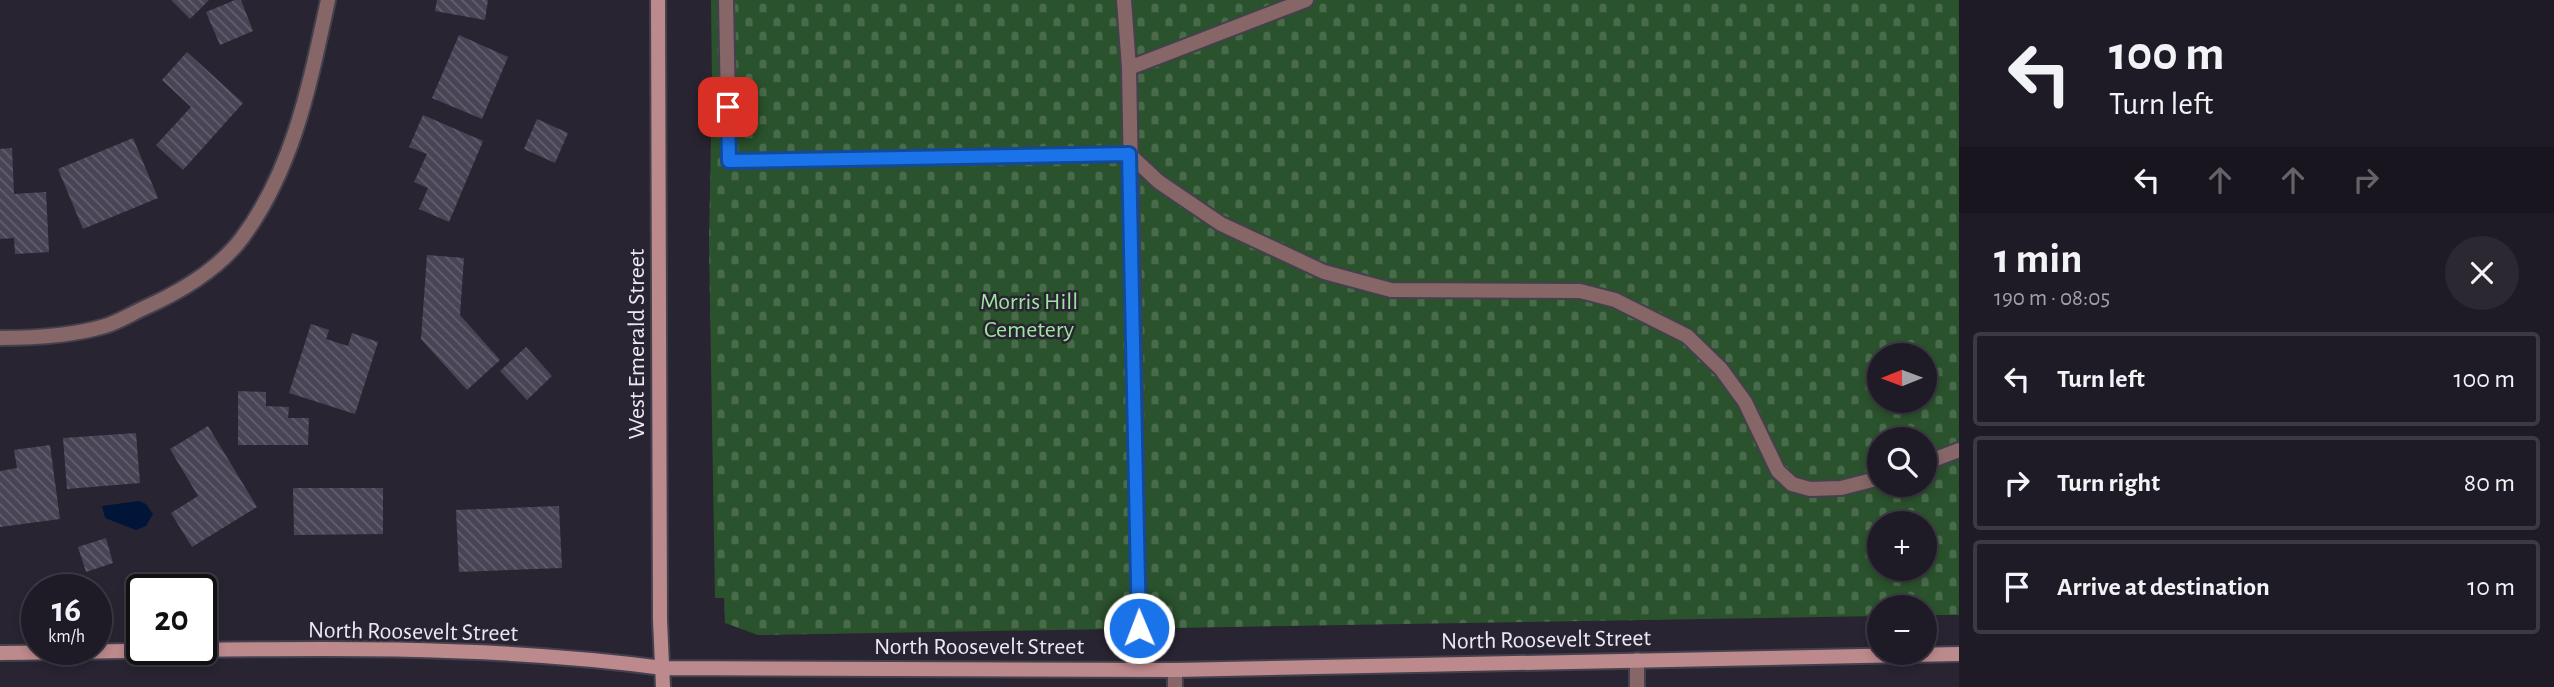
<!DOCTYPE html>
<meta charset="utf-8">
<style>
body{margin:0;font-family:"Alegreya Sans",sans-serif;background:#2c2832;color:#f1f3f6;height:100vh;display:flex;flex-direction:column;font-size:26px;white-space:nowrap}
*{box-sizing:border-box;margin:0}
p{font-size:23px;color:#a1a1a7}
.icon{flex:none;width:38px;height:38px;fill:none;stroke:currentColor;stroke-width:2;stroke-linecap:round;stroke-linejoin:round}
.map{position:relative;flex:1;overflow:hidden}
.sheet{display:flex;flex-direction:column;background:#1f1b26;width:595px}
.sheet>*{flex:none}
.guide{background:#1f1b26;color:#f1f3f6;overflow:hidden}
.needle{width:46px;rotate:269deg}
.fabs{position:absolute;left:1867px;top:343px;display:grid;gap:14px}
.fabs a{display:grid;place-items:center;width:70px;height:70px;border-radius:50%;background:#1f1b26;box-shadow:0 4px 10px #0003,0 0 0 2px #3c3943;font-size:35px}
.speed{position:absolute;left:21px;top:574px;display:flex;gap:14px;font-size:35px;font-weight:700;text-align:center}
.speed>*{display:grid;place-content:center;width:91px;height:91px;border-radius:50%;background:#1f1b26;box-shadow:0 4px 10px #0003,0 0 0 2px #3c3943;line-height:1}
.speed small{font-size:18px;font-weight:400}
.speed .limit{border:4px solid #111;border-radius:10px;background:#fff;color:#111}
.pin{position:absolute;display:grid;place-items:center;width:60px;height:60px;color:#fff;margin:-30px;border-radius:14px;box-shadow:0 4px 10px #0006}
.me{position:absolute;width:77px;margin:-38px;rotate:359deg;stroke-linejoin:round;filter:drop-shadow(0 0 5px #0008)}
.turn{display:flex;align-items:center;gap:24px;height:147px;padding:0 35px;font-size:32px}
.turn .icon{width:91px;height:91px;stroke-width:2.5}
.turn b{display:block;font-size:49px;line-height:60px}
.lanes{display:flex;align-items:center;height:66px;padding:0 35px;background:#0003;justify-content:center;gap:35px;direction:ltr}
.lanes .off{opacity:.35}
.round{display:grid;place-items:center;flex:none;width:74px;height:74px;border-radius:37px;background:#2c2832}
.headline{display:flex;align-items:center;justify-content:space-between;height:119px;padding:0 35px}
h1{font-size:42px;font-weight:600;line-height:52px}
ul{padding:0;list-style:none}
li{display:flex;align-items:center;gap:21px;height:94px;margin:0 14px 10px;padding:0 21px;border:4px solid #3c3943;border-radius:7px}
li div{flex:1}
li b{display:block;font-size:26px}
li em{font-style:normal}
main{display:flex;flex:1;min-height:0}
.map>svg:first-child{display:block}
</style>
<main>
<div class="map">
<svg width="1959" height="687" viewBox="0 0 1959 687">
<defs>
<pattern id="cemetery-stones" width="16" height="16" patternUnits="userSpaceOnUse" patternTransform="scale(1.75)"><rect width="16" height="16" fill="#2a522c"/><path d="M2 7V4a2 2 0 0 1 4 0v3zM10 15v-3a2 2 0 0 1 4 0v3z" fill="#496b4b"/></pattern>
<pattern id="building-back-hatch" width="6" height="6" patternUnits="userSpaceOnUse" patternTransform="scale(1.75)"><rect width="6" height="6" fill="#494455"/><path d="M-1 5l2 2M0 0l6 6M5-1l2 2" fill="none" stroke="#635f6e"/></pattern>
</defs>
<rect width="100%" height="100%" fill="#292432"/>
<path fill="url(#cemetery-stones)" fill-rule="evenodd" d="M711 0H1959V615H1925V607H1880L1879 616 758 635 725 623 724 598H715L709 243 712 84ZM1880 355H1925V401H1880ZM1880 439H1925V485H1880ZM1880 523H1925V569H1880Z"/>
<path fill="#011538" d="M139 501 146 504 153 514 146 526 136 530 105 518 102 506Z"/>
<path fill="url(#building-back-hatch)" d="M171 0H209L190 19Z
M235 0H241L253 31 220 45 206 12Z
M437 0H488L485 20 435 11Z
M459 35 508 57 482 119 432 98Z
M187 52 243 103 183 170 156 145 191 107 162 80Z
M423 115 483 141 449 222 419 209 428 188 414 182 427 154 409 147Z
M537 119 568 133 555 163 524 149Z
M133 138 158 198 83 229 58 169Z
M12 148 14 194 46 192 49 252 15 254 14 238 0 239V149Z
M427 255 464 258 460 315 500 360 467 390 421 339Z
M311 324 329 330 326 339 348 346 352 333 378 342 355 414 289 393Z
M526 347 552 376 527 400 500 371Z
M238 391 266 392V406L289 407 288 418H309L308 445H238Z
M208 426 257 507 192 547 171 513 198 496 170 449Z
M136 433 140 483 67 489 63 438Z
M50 445 60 519 0 527V471L17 468 14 450Z
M293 488H383V534L294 535Z
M559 506 562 568 459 572 456 510Z
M106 538 113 563 86 572 78 547Z"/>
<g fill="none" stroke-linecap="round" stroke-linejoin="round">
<g stroke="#44404d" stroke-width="18">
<path id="lane" d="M726 0 729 161 1129 154 1159 182 1221 224 1324 272 1391 290 1580 291 1615 300 1687 336 1721 369 1745 402 1778 471 1792 484 1810 489 1841 488 1880 478
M1124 0 1129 68 1140 670
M1129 68 1306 0
M1925 463 1959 450"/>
</g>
<g stroke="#44404d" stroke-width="18">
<path id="street" d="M0 338C34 338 72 336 105 326 118 322 131 314 144 308 180 292 218 270 242 238 294 168 310 83 328 0
M1637 660V687
M1175 687V670"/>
</g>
<g stroke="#44404d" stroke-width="18">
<path id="secondary" d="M658 0 660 620 663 687
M0 653C220 651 444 639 663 668L1175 670 1959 654"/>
</g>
<use href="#lane" stroke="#866667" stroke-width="14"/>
<use href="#street" stroke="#866667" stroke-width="14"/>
<use href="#secondary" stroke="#bc898c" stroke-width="14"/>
</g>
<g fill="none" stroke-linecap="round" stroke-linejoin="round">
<g stroke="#114b97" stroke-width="18">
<path id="route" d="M728 107 729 161 1129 154 1139 628"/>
</g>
<use href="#route" stroke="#1a73e8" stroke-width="12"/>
</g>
<g text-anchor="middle" stroke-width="5" stroke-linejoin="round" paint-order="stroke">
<g font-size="24" fill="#9ee69f" stroke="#292432">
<text x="1029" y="309">Morris Hill<tspan x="1029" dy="28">Cemetery</tspan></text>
</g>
<g font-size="24" fill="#ece9f3" stroke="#292432">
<text transform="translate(636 344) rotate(-90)" y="8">West Emerald Street</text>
<text transform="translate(413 631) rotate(1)" y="8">North Roosevelt Street</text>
<text transform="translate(1546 639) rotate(-1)" y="8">North Roosevelt Street</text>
<text x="979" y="654">North Roosevelt Street</text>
</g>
</g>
</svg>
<div class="fabs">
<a><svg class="needle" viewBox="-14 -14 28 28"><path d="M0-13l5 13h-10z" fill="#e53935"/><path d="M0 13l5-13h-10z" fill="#a1a1a7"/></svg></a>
<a><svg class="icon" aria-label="search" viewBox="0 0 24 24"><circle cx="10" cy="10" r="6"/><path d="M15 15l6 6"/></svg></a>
<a>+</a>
<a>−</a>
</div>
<div class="speed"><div>16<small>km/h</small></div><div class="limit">20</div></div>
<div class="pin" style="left:728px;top:107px;background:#d93025"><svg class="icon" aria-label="arrive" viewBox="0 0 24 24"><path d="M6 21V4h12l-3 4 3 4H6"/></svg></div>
<svg class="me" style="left:1139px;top:628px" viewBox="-20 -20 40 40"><circle r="17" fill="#1a73e8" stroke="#fff" stroke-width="3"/><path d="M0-11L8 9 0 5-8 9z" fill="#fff"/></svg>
</div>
<section class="sheet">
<div class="guide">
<div class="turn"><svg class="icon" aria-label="left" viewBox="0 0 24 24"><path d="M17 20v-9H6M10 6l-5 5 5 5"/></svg><div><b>100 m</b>Turn left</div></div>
<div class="lanes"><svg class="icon" aria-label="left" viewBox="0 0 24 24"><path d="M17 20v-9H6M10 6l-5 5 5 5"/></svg><svg class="icon off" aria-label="ahead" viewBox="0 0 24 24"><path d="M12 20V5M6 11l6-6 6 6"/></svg><svg class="icon off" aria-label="ahead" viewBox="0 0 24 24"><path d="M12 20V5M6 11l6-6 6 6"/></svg><svg class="icon off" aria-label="right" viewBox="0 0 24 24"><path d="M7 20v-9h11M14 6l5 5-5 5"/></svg></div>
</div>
<div class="headline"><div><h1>1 min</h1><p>190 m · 08:05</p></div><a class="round"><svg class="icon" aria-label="close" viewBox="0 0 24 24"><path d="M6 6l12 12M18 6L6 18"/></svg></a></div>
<ul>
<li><svg class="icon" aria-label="left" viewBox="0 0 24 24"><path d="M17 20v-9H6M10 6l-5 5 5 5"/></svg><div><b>Turn left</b></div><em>100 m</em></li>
<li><svg class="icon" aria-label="right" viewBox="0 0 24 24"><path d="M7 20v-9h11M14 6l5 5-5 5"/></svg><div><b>Turn right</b></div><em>80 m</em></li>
<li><svg class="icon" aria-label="arrive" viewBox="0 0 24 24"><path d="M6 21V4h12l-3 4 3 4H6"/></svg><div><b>Arrive at destination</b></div><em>10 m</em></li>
</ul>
</section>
</main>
